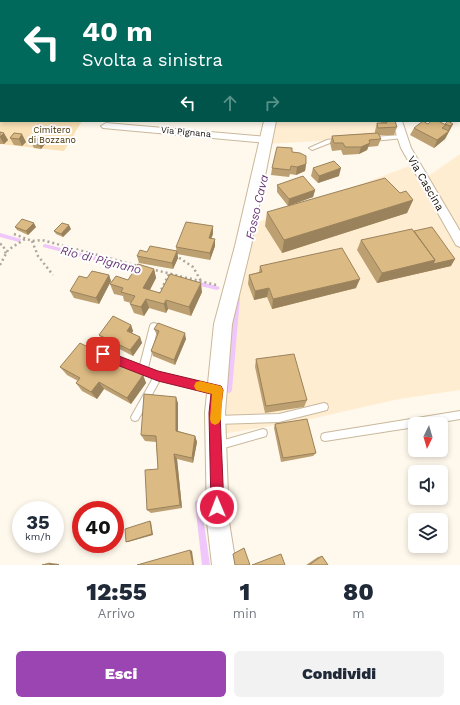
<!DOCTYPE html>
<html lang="it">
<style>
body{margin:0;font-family:"Work Sans",sans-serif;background:#f2f2f3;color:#1f2937;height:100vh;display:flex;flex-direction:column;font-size:15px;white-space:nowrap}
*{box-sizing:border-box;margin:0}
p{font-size:13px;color:#747a83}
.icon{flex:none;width:22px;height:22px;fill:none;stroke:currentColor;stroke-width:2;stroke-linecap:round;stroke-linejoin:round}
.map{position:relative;height:565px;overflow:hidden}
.details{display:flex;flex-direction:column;background:#fff;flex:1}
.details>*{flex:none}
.banner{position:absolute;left:0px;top:0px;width:460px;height:122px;box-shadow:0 2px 6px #0003;background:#00695c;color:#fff;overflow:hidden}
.needle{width:26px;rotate:185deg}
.buttons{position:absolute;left:408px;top:417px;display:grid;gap:8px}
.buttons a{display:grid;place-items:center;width:40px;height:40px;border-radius:6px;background:#fff;box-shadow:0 2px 6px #0003;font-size:20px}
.speed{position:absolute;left:12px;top:501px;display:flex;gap:8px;font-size:20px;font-weight:700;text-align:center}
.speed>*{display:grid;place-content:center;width:52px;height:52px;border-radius:50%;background:#fff;box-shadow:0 2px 6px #0003;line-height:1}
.speed small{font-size:10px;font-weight:400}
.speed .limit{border:6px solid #d22;background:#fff;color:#111}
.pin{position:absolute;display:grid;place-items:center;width:34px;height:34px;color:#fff;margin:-17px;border-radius:8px;box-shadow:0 2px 6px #0006}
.me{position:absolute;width:44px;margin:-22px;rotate:359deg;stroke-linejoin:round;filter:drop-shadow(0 0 3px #0008)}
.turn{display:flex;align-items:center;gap:14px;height:84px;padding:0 16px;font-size:18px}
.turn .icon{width:52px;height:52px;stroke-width:2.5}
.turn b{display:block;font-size:28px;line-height:34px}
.lanes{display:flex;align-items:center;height:38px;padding:0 16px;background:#0003;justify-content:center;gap:20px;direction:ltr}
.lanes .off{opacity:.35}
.eta{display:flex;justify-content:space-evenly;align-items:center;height:68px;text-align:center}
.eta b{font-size:24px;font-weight:800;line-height:28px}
.cta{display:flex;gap:8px;margin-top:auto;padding:8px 16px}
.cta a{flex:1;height:46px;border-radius:6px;background:#9b45b2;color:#fff;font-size:16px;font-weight:800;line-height:46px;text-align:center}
.cta a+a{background:#f2f2f3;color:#1f2937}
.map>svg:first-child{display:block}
</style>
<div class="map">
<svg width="460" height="565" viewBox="0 0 460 565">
<rect width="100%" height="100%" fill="#fff8ec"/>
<path fill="#ffedd1" d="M270 121H397L402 136 266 144Z
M460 154V390L399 399 306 420 216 435 215 413 247 226 415 164 424 179Z"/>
<path fill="#fbe1b6" d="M0 90 1 121H82L64 151 0 144Z"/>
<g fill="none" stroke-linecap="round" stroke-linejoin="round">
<path fill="#efc7fa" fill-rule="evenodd" d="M0 233 21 239V240L19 242 0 237Z
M45 244 141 268 143 269V271L141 272 43 247V245Z
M196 281 217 286 219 287 220 288 219 289 217 290 196 285 194 284 193 283 194 282Z
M235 296H239L240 298 232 390 231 392 229 393 227 392 226 390Z
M198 500 200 501 201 503 210 565H202L195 503 196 501Z"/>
<g stroke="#c9b89c" stroke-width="2">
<path id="service" d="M459 93H460V96H459Z
M402 135 404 136V138L373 141 370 139 373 137Z
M340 138 342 139V141L330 143 312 150 309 148 327 140Z
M154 323 157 324 158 326 148 368 158 372 217 386 220 387 221 390 220 393 217 394 160 380 138 420 135 421 132 420 131 417 153 378 100 357 99 354 100 351 103 350 140 365 150 326 151 324Z
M324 403 327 404 328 407 327 410 279 422 216 424 213 423 212 420 213 417 216 416 279 414Z
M460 411V419L431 424H415V427L325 441 322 440 321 437 322 434 325 433Z
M263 429 266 430 267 433 266 436 263 437 217 450 214 449 213 446 214 443 217 442Z"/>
</g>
<g stroke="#c9b89c" stroke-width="2">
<path id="minor" d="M392 121H402L411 148 460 231V247L456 245 401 148Z
M106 123 267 137 272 140 267 143 103 128 101 126Z"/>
</g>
<g stroke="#c9b89c" stroke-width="2">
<path id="tertiary" d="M379 0H387V1H379Z
M264 121H276L251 246 232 324 225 413 229 522 236 565H212L207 522 205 413 214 324 235 246Z"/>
</g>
<path stroke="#ada69c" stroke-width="1.5" stroke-dasharray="1 2" stroke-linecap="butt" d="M16 1 23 0"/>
<path stroke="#ada69c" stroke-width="2.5" stroke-dasharray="2 3" stroke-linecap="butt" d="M14 234 32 241 42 240 138 266
M32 241 38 256 53 275
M0 244 3 245 6 254
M175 255 193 267 201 281
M0 265 8 250 25 239
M151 269 216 285
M159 294 169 274"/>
<use href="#service" fill="#fff" fill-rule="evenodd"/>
<use href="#minor" fill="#fff" fill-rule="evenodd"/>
<use href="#tertiary" fill="#fff" fill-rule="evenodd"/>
</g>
<path fill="#bda071" d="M328 0H360L359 1H328Z
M460 100V119H459V101Z
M376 121H395L397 127 394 135H379L381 139 378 146 368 147 367 150 359 154 343 155 341 150 332 151 330 143 332 136 375 133V131L377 123H381V122H376Z
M428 124H453L445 139 434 148 410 135 414 128Z
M0 132 8 140 4 144H0Z
M14 133 26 142 22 146 14 145 10 138Z
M43 140 45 144 41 149 34 148 32 144Z
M292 152 306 164 305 171 296 175 290 174 289 177 271 175 272 168Z
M313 168 339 176 318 183 311 176Z
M277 185 315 190 313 197 288 206 277 192Z
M400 193 413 200 407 213 282 253 265 226 267 212Z
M213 226V234L211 238 215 246 210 260 177 254 176 247Z
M15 227H36L28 235 17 230Z
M71 229 63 237 56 234 54 231Z
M414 231 451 266 377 283 357 250 361 240Z
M177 251 178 258 173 269 139 263 137 256 147 252Z
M260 266 356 288 272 309 267 297 254 300 248 284 249 275 259 272Z
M154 269 156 278 150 290 160 293 202 292 191 316 168 309 166 313 149 308 144 316 134 313 130 304 131 303 124 301 123 296 114 294 110 284 128 280Z
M109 275 111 281 99 304 74 298 70 291 87 278Z
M131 325 133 331 132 333 140 337 142 343 133 356 102 340 99 335Z
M154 329 186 339 175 365 153 356 151 351 157 335Z
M256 359 307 400 304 407 265 413 255 367Z
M60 367 143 375 146 383 131 404 104 389 97 399 82 391 76 383 78 381 67 375Z
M178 403V431L195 436 197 442 193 463 177 459 182 508 151 513 147 510 158 469 156 442 145 441 141 435Z
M275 424 316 453 313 456 281 462 274 428Z
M322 556 328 565H306L318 557Z"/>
<path fill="#9a825c" d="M453 124 445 139 434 148 437 140 447 133 450 126Z
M4 133 8 140 4 144 0 137Z
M22 134 26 142 22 146 19 139Z
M43 140 45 144 41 149 39 145Z
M370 143 367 150 359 154 361 147Z
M306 164 305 171 296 175 297 167Z
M341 168 339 176 318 183 319 176Z
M315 190 313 197 288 206 289 199Z
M413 200 407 213 282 253 284 240Z
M34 223 36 227 28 235 26 231Z
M69 225 71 229 63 237 61 234Z
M213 226V234L209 245V238Z
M215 239V246L210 260V253Z
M177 251 178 258 173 269 172 263Z
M455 259 451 266 377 283 382 273 435 260Z
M154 269 156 278 146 297 143 288Z
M109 275 111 281 99 304 96 298Z
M360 279 356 288 272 309 273 299Z
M201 283 202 292 191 316 189 307Z
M269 288 267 297 254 300 255 291Z
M146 299 149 308 144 316 141 307Z
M166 300 168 309 166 313 164 304Z
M131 325 133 331 130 336 127 331Z
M185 333 186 339 175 365 174 360Z
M140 337 142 343 133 356 130 350Z
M143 375 146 383 131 404 127 398Z
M99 382 104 389 97 399 91 392Z
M176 397 178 403V436L176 431Z
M195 436 197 442 193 463 192 458Z
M174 454 177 459 182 508 180 505Z
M150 521 151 522 153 535 128 542H126Z
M190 550 192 551 194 565H193Z
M50 563 59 564V565H50Z"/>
<path fill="#dcba83" stroke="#9a825c" d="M386 121H395L397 127 378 128 377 123H387Z
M423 121 428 124 431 121H438L446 125 442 128 449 131 437 140 414 128Z
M448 121 453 124 450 126 445 124Z
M0 132 4 133 0 137Z
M14 133 22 134 19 139 10 138Z
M378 133 381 139 369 140 370 143 361 147H345L343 143H334L332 136Z
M36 139 43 140 39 145 32 144Z
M277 147 292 148V152L300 153 306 156V164L297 167 291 166 290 170 272 168Z
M334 161 341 168 319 176 313 168Z
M303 176 315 190 289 199 277 185Z
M385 178 400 193 406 191 413 200 284 240 267 212Z
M22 219 34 223 26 231 15 227Z
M186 222 213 226 209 238 215 239 210 253 176 247Z
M62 223 69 225 61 234 54 231Z
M432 227 455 259 433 264 435 260 414 231Z
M412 229 435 260 382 273 361 240Z
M150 246 177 251 172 263 137 256 140 250 147 252Z
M342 248 360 279 273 299 269 288 255 291 249 275 262 272 260 266Z
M138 264 154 269 143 288 160 293 170 274 201 283 189 307 166 300 164 304 146 299 141 307 130 304 135 296 121 292 123 288 110 284 116 276 128 280Z
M92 271 109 275 96 298 70 291 79 276 87 278Z
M113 316 131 325 127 331 140 337 130 350 99 335Z
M158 323 185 333 174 360 151 351 159 331 154 329Z
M80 343 143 375 127 398 99 382 91 392 76 383 80 378 60 367Z
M294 354 307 400 266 406 256 359Z
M144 394 176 397V431L195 436 192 458 174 454 180 505 147 510 145 470 158 469 156 436 141 435Z
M307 419 316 453 283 458 275 424Z
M150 521 152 534 126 542 125 529Z
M244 548 250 565H235L233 554Z
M190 550 193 565H137Z
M281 554 285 565H252Z
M322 556 328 565H309Z
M50 563V565H42Z"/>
<path fill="#e11d48" stroke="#92132f" d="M103 350 158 371 221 386 223 390 220 413 224 507 222 512 217 513 213 512 211 507 209 413 211 394 158 381 99 358 98 354 99 351Z"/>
<path fill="#f59e0b" d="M200 381 221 386 223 390 221 419 219 423 215 425 211 423 210 419 212 394 196 390 194 386 196 382Z"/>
<g text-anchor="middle" stroke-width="4" stroke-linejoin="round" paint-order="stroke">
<g font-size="9" fill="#452f00" stroke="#fff">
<text x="52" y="133">Cimitero<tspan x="52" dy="10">di Bozzano</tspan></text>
</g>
<g font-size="9" fill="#100a03" stroke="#fff">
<text transform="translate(186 132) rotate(5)" y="3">Via Pignana</text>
</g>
<g font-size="11" fill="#100a03" stroke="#fff">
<text transform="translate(426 183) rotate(60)" y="4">Via Cascina</text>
</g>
<g font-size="12" font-style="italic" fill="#683876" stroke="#fff">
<text transform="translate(257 207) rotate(-77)" y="4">Fosso Cava</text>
<text transform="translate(101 260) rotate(14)" y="4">Rio di Pignano</text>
</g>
</g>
</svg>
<div class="buttons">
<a><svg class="needle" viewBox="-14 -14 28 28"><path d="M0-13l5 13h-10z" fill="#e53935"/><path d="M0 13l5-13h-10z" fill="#747a83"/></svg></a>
<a><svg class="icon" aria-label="sound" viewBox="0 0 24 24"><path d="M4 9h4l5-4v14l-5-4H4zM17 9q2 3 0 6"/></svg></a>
<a><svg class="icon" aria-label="layers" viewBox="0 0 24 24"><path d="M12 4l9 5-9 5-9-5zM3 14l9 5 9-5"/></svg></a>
</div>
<div class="speed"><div>35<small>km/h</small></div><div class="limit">40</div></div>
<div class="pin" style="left:103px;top:354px;background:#d93025"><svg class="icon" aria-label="arrive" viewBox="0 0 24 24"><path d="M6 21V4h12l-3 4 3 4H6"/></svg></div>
<svg class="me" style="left:217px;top:507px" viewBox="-20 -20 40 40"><circle r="17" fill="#e11d48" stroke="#fff" stroke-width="3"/><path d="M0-11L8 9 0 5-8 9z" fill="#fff"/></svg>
<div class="banner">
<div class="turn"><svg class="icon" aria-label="left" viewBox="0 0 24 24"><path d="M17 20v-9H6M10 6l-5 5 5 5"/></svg><div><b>40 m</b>Svolta a sinistra</div></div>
<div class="lanes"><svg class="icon" aria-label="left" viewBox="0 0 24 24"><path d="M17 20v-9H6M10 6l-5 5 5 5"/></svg><svg class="icon off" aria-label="ahead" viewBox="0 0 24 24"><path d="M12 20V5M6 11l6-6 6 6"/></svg><svg class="icon off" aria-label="right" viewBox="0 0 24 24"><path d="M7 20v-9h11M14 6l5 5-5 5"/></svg></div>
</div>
</div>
<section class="details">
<div class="eta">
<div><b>12:55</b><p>Arrivo</p></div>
<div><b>1</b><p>min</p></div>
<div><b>80</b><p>m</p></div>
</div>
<div class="cta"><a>Esci</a><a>Condividi</a></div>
</section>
